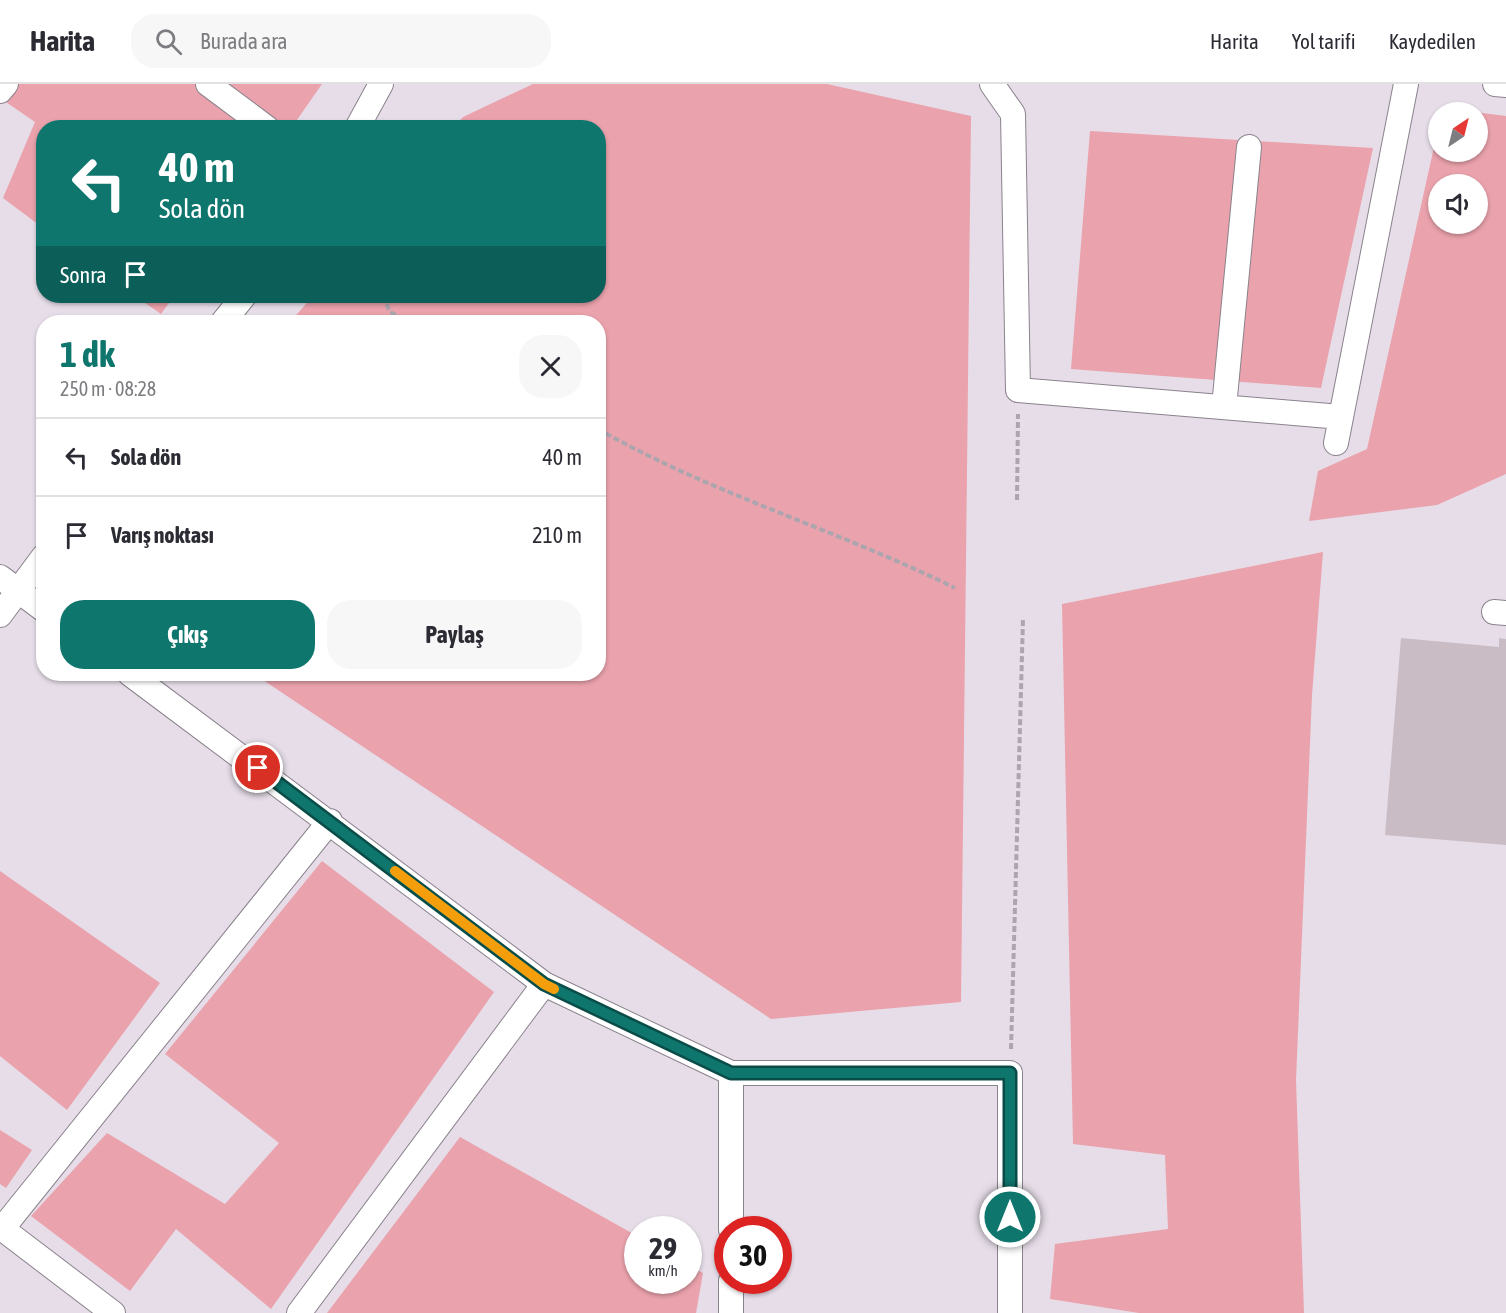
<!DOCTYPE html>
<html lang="tr">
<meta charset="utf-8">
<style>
body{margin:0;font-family:"Asap Condensed",sans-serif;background:#f7f7f7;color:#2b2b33;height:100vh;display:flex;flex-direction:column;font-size:22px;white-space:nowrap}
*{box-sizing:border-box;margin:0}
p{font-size:20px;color:#7c7c81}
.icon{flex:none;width:33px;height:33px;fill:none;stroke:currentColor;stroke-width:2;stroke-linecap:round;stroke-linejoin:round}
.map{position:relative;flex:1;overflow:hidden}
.drawer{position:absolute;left:36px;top:231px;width:570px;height:366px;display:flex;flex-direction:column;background:#fff;border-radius:24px;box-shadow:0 2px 4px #0004}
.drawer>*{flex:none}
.guide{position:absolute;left:36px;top:36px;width:570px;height:183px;border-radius:24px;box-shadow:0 2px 4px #0004;background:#0f766e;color:#fff;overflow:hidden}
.needle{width:39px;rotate:35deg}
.buttons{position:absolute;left:1428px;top:18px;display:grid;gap:12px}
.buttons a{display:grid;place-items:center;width:60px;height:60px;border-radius:50%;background:#fff;box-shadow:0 2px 4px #0004;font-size:30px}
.speed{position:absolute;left:624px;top:1132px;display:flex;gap:12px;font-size:30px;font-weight:700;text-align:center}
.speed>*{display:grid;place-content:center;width:78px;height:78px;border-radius:50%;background:#fff;box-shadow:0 2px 4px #0004;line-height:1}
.speed small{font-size:15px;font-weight:400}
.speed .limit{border:9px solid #d22;background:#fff;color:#111}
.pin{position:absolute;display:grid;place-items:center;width:51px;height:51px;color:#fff;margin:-26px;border:3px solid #fff;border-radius:50%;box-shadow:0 2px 6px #0007}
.me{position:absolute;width:66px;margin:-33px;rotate:0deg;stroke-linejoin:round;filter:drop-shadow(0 0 4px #0008)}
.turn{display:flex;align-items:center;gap:21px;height:126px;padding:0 24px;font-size:27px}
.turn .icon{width:78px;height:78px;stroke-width:2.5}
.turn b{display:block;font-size:42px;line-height:51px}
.then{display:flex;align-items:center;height:57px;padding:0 24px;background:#0003;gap:12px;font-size:22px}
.round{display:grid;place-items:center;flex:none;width:63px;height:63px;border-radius:24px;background:#f7f7f7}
.headline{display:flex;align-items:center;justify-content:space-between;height:102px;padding:0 24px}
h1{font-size:36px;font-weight:700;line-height:45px;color:#0f766e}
.button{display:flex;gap:12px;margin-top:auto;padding:12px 24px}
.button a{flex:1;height:69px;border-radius:24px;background:#0f766e;color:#fff;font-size:24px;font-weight:700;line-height:69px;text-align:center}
.button a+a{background:#f7f7f7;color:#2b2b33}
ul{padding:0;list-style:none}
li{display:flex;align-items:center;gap:18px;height:78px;padding:0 24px;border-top:2px solid #e1e1e2}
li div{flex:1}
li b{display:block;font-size:22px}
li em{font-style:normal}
header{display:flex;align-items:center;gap:36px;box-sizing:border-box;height:84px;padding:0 30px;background:#fff;border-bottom:2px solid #e1e1e2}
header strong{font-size:28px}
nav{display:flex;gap:33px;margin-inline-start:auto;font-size:21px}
.search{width:420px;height:54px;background:#f7f7f7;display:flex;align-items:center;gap:15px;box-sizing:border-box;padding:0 21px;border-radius:24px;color:#7c7c81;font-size:22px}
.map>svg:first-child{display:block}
</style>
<header>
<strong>Harita</strong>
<div class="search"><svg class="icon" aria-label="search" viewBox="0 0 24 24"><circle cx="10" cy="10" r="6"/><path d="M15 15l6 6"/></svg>Burada ara</div>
<nav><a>Harita</a><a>Yol tarifi</a><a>Kaydedilen</a></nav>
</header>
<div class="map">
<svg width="1506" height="1229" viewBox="0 0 1506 1229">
<rect width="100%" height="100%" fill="#e6dde8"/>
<path fill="#eaa2ac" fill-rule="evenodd" d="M0 0H322L292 43 44 44 43 144 3 114 35 38 0 14Z
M533 0H827L971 32 961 918 771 935 254 590H598V238H290L313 212H598V44L454 43 463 33Z
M1443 24 1506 32V390L1437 421 1309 437 1318 387 1367 365 1438 45V68H1478V28H1442ZM1438 100H1478V140H1438Z
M1090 47 1373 64 1321 304 1071 285Z
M135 212H174L161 230Z
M1323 468 1312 611 1296 996 1304 1229H1139L1050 1215 1055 1160 1168 1145 1165 1071 1073 1060 1062 520Z
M322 777 494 908 271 1225 176 1145 130 1207 31 1132 107 1049 225 1120 279 1059 165 970Z
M0 787 160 899 67 1026 0 972Z
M0 1046 32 1066 6 1104 0 1100Z
M460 1053 637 1152 638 1197H688L689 1181 703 1189 696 1229H327Z"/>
<path fill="#cabcc4" d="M1401 554 1499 563V554L1506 555V761L1385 751Z"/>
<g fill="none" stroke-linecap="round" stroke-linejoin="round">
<g stroke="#8a828c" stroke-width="26">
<path id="street" d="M208 0 267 44
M992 0 1013 30 1018 306 1341 333
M1495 0 1506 1
M0 7 6 0
M357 44 381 0
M223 238 244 212
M1224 323 1249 63
M1336 359 1406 0
M0 493 44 526
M1494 528 1506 529
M0 531 44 472
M130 590 544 900 731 989H1010V1229
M0 1143 113 1229
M2 1145 330 737
M731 1146V989
M299 1229 544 900
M731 1229V1197"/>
</g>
<path stroke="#aca5ae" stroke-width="4" stroke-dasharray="6 3" stroke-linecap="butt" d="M383 212 390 228 409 238
M598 345C712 410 838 446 955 504
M1017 416 1018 330
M1011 965 1023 535"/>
<use href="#street" stroke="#fff" stroke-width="24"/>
</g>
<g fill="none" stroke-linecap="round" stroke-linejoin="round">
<g stroke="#0a4d48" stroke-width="15">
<path id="route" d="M258 684 544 900 731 989H1010V1133"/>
</g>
<use href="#route" stroke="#0f766e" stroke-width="10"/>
<path stroke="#f59e0b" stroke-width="10" d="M395 787 544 900 554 905"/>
</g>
</svg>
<div class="buttons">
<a><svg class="needle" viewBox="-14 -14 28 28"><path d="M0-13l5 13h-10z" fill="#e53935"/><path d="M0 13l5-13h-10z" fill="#7c7c81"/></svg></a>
<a><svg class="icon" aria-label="sound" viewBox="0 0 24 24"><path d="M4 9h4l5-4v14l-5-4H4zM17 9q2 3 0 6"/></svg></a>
</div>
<div class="speed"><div>29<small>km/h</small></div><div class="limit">30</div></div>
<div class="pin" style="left:258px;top:684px;background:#d93025"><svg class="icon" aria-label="arrive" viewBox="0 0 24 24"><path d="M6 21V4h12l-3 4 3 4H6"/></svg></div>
<svg class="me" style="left:1010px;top:1133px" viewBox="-20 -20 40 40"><circle r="17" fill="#0f766e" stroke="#fff" stroke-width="3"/><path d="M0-11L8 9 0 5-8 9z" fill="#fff"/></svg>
<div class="guide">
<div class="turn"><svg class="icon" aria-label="left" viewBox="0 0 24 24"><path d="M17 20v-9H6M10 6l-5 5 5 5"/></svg><div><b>40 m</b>Sola dön</div></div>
<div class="then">Sonra<svg class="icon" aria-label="arrive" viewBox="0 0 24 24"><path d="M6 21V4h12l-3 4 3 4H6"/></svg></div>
</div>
<section class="drawer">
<div class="headline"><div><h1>1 dk</h1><p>250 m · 08:28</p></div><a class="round"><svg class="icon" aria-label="close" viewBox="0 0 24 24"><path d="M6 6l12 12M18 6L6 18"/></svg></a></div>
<ul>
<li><svg class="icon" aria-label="left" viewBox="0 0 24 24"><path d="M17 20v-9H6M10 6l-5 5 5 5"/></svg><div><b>Sola dön</b></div><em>40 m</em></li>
<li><svg class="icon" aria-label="arrive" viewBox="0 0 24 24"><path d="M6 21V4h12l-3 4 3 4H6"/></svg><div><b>Varış noktası</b></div><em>210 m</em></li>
</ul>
<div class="button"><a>Çıkış</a><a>Paylaş</a></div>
</section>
</div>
